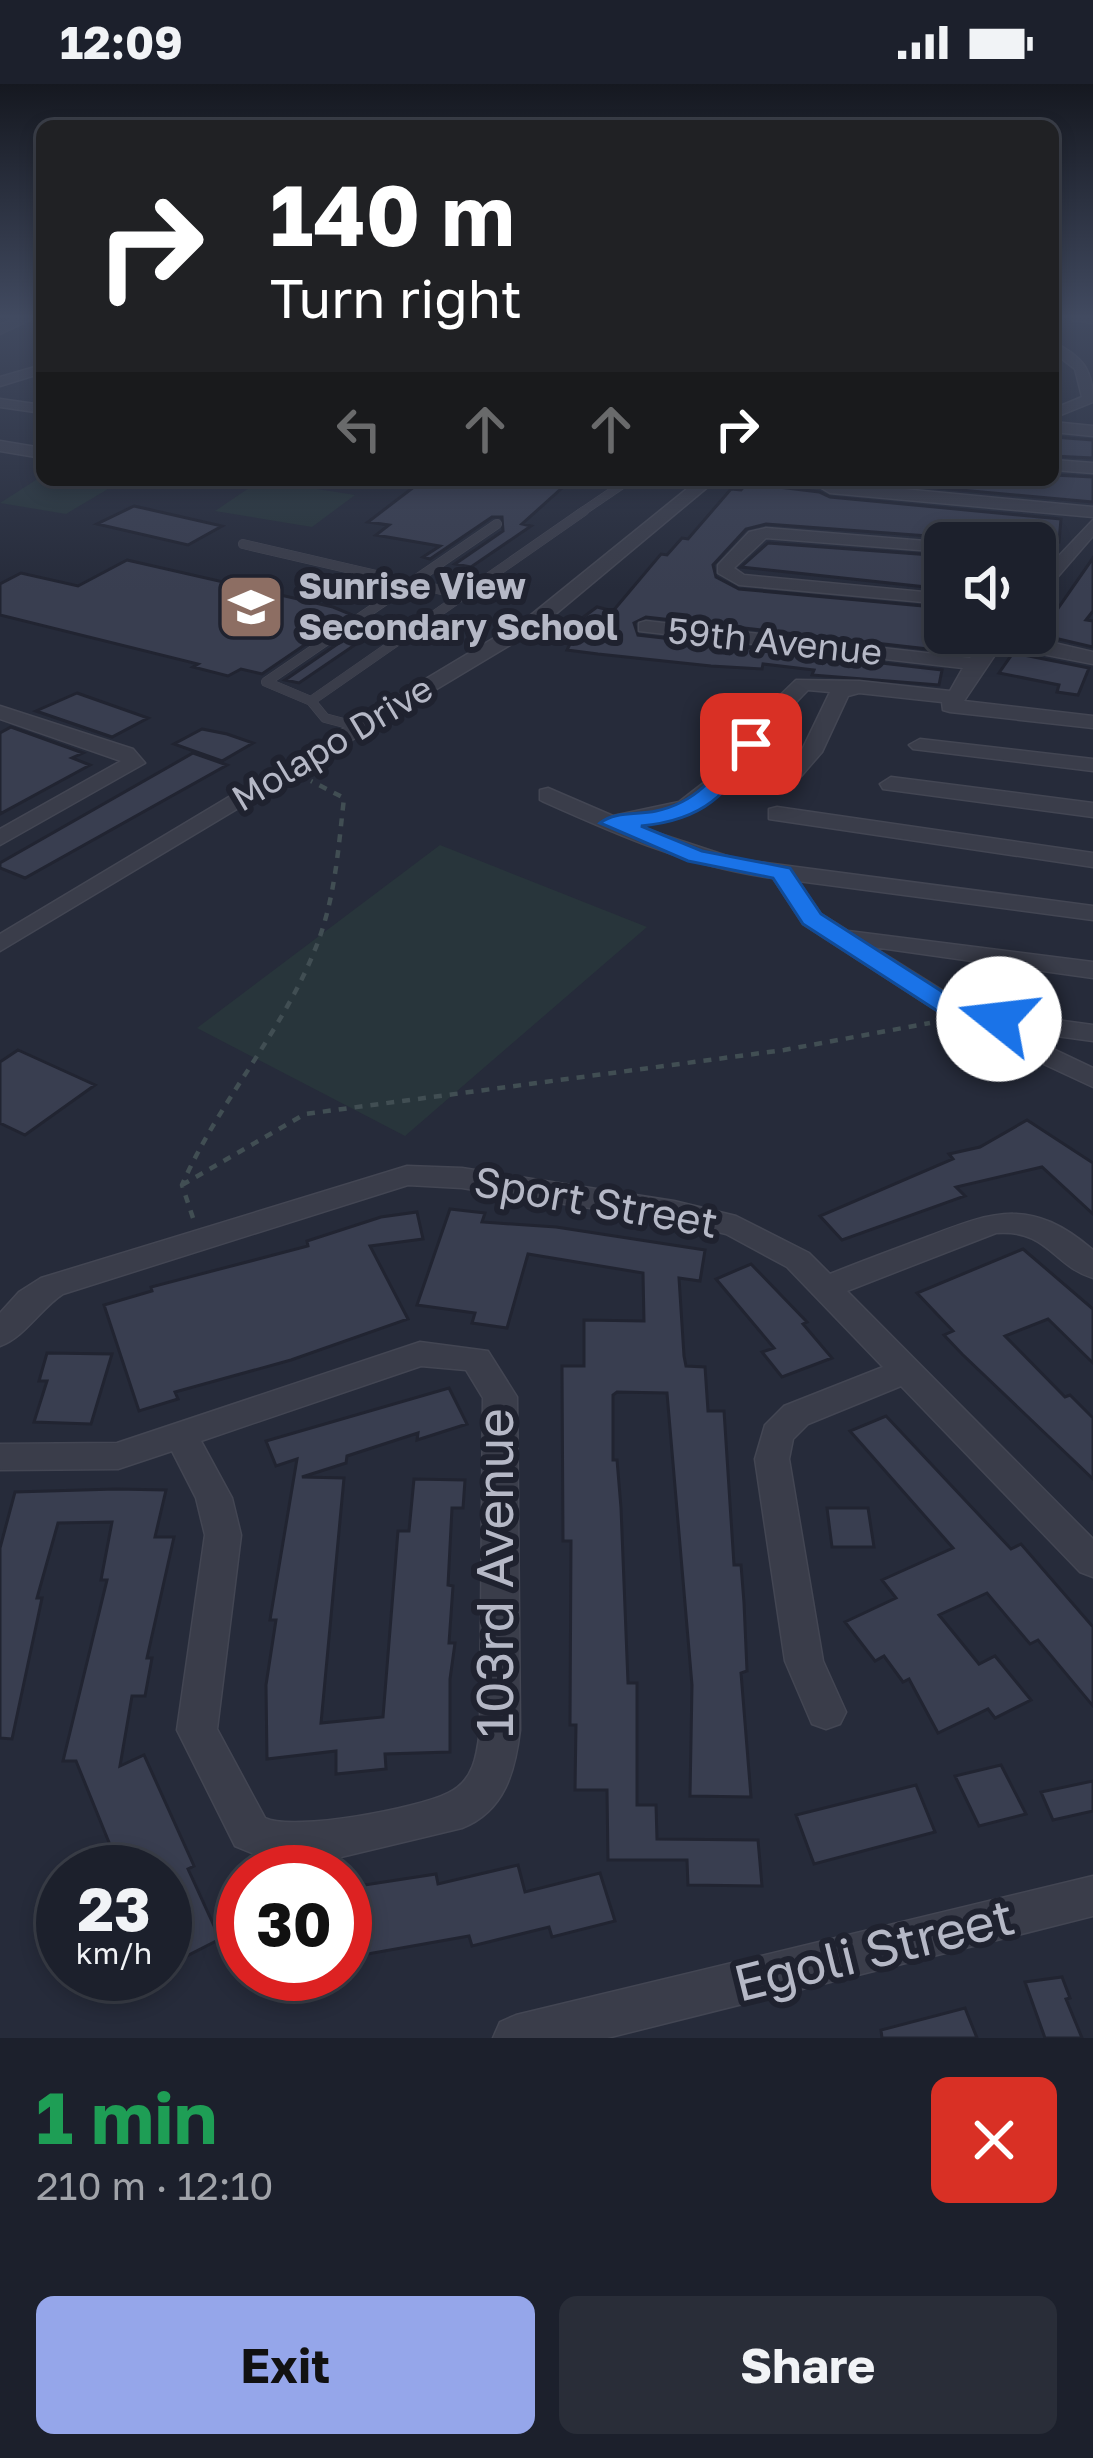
<!DOCTYPE html>
<meta charset="utf-8">
<style>
body{margin:0;font-family:"Golos Text",sans-serif;background:#292d38;color:#f1f3f6;height:100vh;display:flex;flex-direction:column;font-size:45px;white-space:nowrap}
*{box-sizing:border-box;margin:0}
p{font-size:39px;color:#a0a3a9}
.icon{flex:none;width:66px;height:66px;fill:none;stroke:currentColor;stroke-width:2;stroke-linecap:round;stroke-linejoin:round}
.map{position:relative;height:1954px;overflow:hidden}
.side{display:flex;flex-direction:column;background:#1c202c;flex:1}
.side>*{flex:none}
.top-card{position:absolute;left:36px;top:36px;width:1023px;height:366px;border-radius:18px;box-shadow:0 6px 18px #0003,0 0 0 3px #3a3e48;background:#202124;color:#fff;overflow:hidden}
.fabs{position:absolute;left:924px;top:438px;display:grid;gap:24px}
.fabs a{display:grid;place-items:center;width:132px;height:132px;border-radius:18px;background:#1c202c;box-shadow:0 6px 18px #0003,0 0 0 3px #3a3e48;font-size:60px}
.speed{position:absolute;left:36px;top:1761px;display:flex;gap:24px;font-size:60px;font-weight:700;text-align:center}
.speed>*{display:grid;place-content:center;width:156px;height:156px;border-radius:50%;background:#1c202c;box-shadow:0 6px 18px #0003,0 0 0 3px #3a3e48;line-height:1}
.speed small{font-size:30px;font-weight:400}
.speed .limit{border:18px solid #d22;background:#fff;color:#111}
.pin{position:absolute;display:grid;place-items:center;width:102px;height:102px;color:#fff;margin:-51px;border-radius:24px;box-shadow:0 6px 18px #0006}
.me{position:absolute;width:132px;margin:-66px;rotate:286deg;stroke-linejoin:round;filter:drop-shadow(0 0 9px #0008)}
.turn{display:flex;align-items:center;gap:42px;height:252px;padding:0 36px;font-size:54px}
.turn .icon{width:156px;height:156px;stroke-width:2.5}
.turn b{display:block;font-size:84px;line-height:102px}
.lanes{display:flex;align-items:center;height:114px;padding:0 36px;background:#0003;justify-content:center;gap:60px;direction:ltr}
.lanes .off{opacity:.35}
.round{display:grid;place-items:center;flex:none;width:126px;height:126px;border-radius:18px;background:#292d38}
.head{display:flex;align-items:center;justify-content:space-between;height:204px;padding:0 36px}
h1{font-size:72px;font-weight:700;line-height:90px;color:#1e9e55}
.primary-button{display:flex;gap:24px;margin-top:auto;padding:24px 36px}
.primary-button a{flex:1;height:138px;border-radius:18px;background:#95a6ea;color:#111;font-size:48px;font-weight:700;line-height:138px;text-align:center}
.primary-button a+a{background:#292d38;color:#f1f3f6}
.status{display:flex;justify-content:space-between;align-items:center;height:84px;padding:0 60px;background:#1c202c;direction:ltr}
.status svg{height:33px;fill:currentColor}
.map>svg:first-child{display:block}
</style>
<div class="status"><b>12:09</b><svg viewBox="0 0 49 12"><path d="M0 12V9h3v3zM5 12V6h3v6zM10 12V3h3v9zM15 12V0h3v12zM26 1h20v11H26zM47 4h2v5h-2z"/></svg></div>
<div class="map">
<svg width="1093" height="1954" viewBox="0 0 1093 1954">
<rect width="100%" height="100%" fill="#262b3a"/>
<path fill="#28353b" d="M42 392V396L118 399 66 430 0 419Z
M261 396 355 411 312 443 215 427Z
M440 761 647 843 405 1052 197 944Z"/>
<path fill="#393e50" stroke="#212431" stroke-width="3" d="M1053 353 1093 356V374L1053 372Z
M1053 391 1093 393V418L862 397 1053 396Z
M423 396H554L548 401 563 403 522 440 531 442 471 483 455 480 503 447 502 433H492L430 475 423 473 440 462 376 451 389 441 368 438Z
M747 399 819 408 830 413 1061 435 1059 458 997 453 996 457 766 440 746 445 713 481 716 493 739 505 945 524V549H949L946 567 646 533 634 539 638 551 942 586 939 601 812 591 814 586 763 580 762 585 711 582 598 570 567 566 570 560 561 559 570 543 597 523 613 527 661 470 667 471 682 454 688 455 731 405 741 406Z
M134 422 222 442 188 461 97 440Z
M768 459 945 472V505L741 483Z
M1093 474V527L1086 536 1093 537V563L1033 549 1053 522 1052 533Z
M127 476 333 523 350 530 262 590 241 585 228 592 193 583 198 580 0 531V500L21 489 78 502Z
M374 535 387 539 299 599 285 596Z
M1013 569 1089 584 1078 611 1057 608 1059 601 999 589Z
M77 609 148 634 112 653 36 627Z
M11 643 83 669 72 674 90 681 0 730V649Z
M202 645 227 650 253 659 222 677 174 660Z
M193 669 227 681 25 794 0 784V779Z
M18 966 95 1001 25 1051 0 1039V978Z
M1027 1036 1093 1079V1130L1042 1083 956 1103 965 1112 842 1156 820 1132 953 1075 949 1070 980 1063Z
M450 1125 485 1129 482 1138 556 1143 705 1166 700 1197 679 1194 684 1272 686 1282 705 1283 708 1327H724L734 1481H741L744 1519 747 1587 741 1589 751 1713 690 1712 692 1601 667 1309 617 1308 613 1311V1376H617L621 1424 628 1599H637V1721H656L657 1755 758 1756 762 1802 688 1801 687 1776H608L607 1706H575L576 1641H570L571 1457H563L562 1282H584V1236L644 1237 643 1189 528 1170 507 1244 472 1239 475 1229 417 1221Z
M417 1128 423 1155 370 1162 408 1235 291 1276 175 1308 178 1315 139 1327 104 1221 152 1207 151 1203 308 1162 307 1157 381 1133Z
M1023 1165 1093 1225V1279L1048 1235 1005 1252 1065 1313 1070 1311 1093 1334V1395L962 1270 944 1251 953 1247 917 1209Z
M751 1180 807 1238 803 1240 832 1274 782 1293 762 1268 774 1264 716 1195Z
M47 1269 112 1270 91 1340 34 1338 47 1297H39Z
M449 1304 467 1340 417 1356 418 1349 347 1372 346 1379 302 1393 344 1394 321 1639 383 1633 398 1447H409L414 1395 465 1396 463 1424H452L448 1501 453 1502 449 1559H455L450 1595V1668L385 1670 386 1685 336 1690V1667L267 1675 266 1601 276 1536H270L297 1375 276 1382 266 1357Z
M886 1332 1011 1465 1021 1460 1093 1543V1622L1038 1556 1030 1560 987 1509 939 1531 979 1580 995 1572 1031 1616 995 1634 988 1625 938 1649 909 1595 903 1598 884 1572 875 1577 845 1538 896 1514 882 1496 953 1464 850 1347Z
M116 1405 166 1406 155 1453H174L147 1574H152L145 1612H132L120 1682 144 1671 194 1782 188 1785 220 1855 165 1883V1788H121L76 1677H63L107 1496H101L112 1438 58 1439 37 1514H42L12 1655 0 1654V1464L15 1408Z
M827 1424H868L874 1463H832Z
M1001 1681 1026 1730 979 1742 955 1692Z
M1093 1697V1727L1053 1736 1041 1708Z
M916 1701 935 1748 814 1780 796 1731Z
M518 1781 525 1808 600 1789 615 1837 552 1853 549 1843 472 1862 469 1852 345 1874V1804L436 1790 438 1800Z
M1062 1893 1070 1914 1066 1915 1082 1954H1045L1025 1898Z
M965 1924 977 1954H882L881 1946Z"/>
<g fill="none" stroke-linecap="round" stroke-linejoin="round">
<g stroke="#434653" stroke-width="9">
<path id="service-far1" d="M579 430 629 396"/>
</g>
<g stroke="#434653" stroke-width="10">
<path id="service" d="M243 460 467 512
M311 617 266 598 497 440
M359 643 325 634 311 617 584 427"/>
</g>
<g stroke="#434653" stroke-width="3">
<path id="minor" d="M19 233H36L0 250V241Z
M1070 233H1093V239L1072 236Z
M1053 258C1082 272 1093 285 1093 318L1053 334V325L1082 313 1075 285 1053 268Z
M42 281V289L0 302V293Z
M0 315 42 321V329L0 323Z
M1053 338 1093 342V352L1053 348Z
M0 357 42 364V374L0 367Z
M1053 376 1093 379V389L1053 386Z
M698 396H716L540 543 0 867V850L526 535Z
M808 396 1093 423V433L830 409Z
M1093 436V452L1041 512 1035 513V497Z
M766 444 950 459H945V468L766 454 734 484 744 491 945 510V520L739 501 718 489V481L749 448Z
M646 537 970 574 992 549H1011L1093 568V580L1001 562 964 617 1093 632V644L950 628 943 626 942 618 859 609 848 612 822 668 796 698H780L777 693 802 666 830 608 808 606C745 668 735 729 636 742L736 775 1093 822V836L798 797 821 830 848 847 1093 878V894L873 863 980 930 990 927 1093 941V957L1013 946 1093 984V1003L956 939 803 840 773 794C689 783 616 750 540 716V706L548 704 613 732 679 718 719 687 770 621 796 596 859 597 950 607 963 584 639 547V539Z
M0 622 133 665 145 679 0 761V745L121 677 0 635Z
M920 655 1093 675V687L913 665 909 661Z
M891 693 1093 719V733L883 705 880 700Z
M777 723 1093 769V783L769 735V725Z
M407 1082 462 1084 674 1117 736 1132 809 1169 830 1190C862 1177 895 1165 927 1153 996 1126 1032 1114 1093 1166V1194C1053 1182 1048 1145 996 1149L847 1207 1093 1455V1493L1080 1488 901 1302 808 1340 793 1355 789 1375 823 1577 846 1628 840 1640 826 1645 812 1640 785 1577 755 1375 765 1341 784 1322 883 1283 787 1183 726 1150 674 1137 462 1104 408 1101 63 1210C41 1224 24 1254 0 1262V1229L19 1208 41 1194Z
M420 1258 488 1267 517 1313 520 1646C515 1687 505 1727 462 1744L316 1779H276L235 1762 177 1646 205 1451 196 1414 172 1367 118 1385 0 1386V1360L117 1359ZM421 1282 466 1286 483 1314 480 1646C477 1671 474 1697 448 1709 419 1724 294 1748 265 1734L217 1645 241 1451 232 1414 201 1357Z
M1093 1792V1832L607 1954H493L500 1938 516 1931Z"/>
</g>
<path stroke="#414e53" stroke-width="4.5" stroke-dasharray="8 8" stroke-linecap="butt" d="M182 1101 305 1030 784 966 930 939
M193 1134 182 1101C218 1019 280 951 314 868 335 818 338 767 344 714L311 697"/>
<use href="#service-far1" stroke="#3a3d4a" stroke-width="8"/>
<use href="#service" stroke="#3a3d4a" stroke-width="9"/>
<use href="#minor" fill="#3a3d4a" fill-rule="evenodd"/>
</g>
<linearGradient id="sky" x2="0" y2="1"><stop stop-color="#151820"/><stop offset="0.46" stop-color="#414a60"/><stop offset="1" stop-color="#414a60" stop-opacity="0"/></linearGradient>
<rect width="1093" height="506" fill="url(#sky)"/>
<path fill="#1a73e8" stroke="#114b97" stroke-width="3" d="M751 653 762 660C725 710 706 736 641 742L702 767 790 784 821 830 971 926 1009 930 1013 935 1009 941 956 939 803 840 773 794 688 777 600 739C615 727 637 731 656 727 699 718 718 689 743 655Z"/>
<defs>
<g id="school-square" transform="scale(3.45)"><rect x="-9" y="-9" width="18" height="18" rx="4" fill="#8d6e63" stroke="#1f222f"/><path d="M0-5L7-2L0 1L-7-2ZM-4 1L0 2.5L4 1V4Q0 6-4 4Z" fill="#fff"/></g>
</defs>
<g fill-rule="evenodd">
<use href="#school-square" x="251" y="523"/>
</g>
<g text-anchor="middle" stroke-width="12" stroke-linejoin="round" paint-order="stroke">
<g font-size="36" font-weight="bold" fill="#b5b8c6" stroke="#1f222f" text-anchor="start">
<text x="298" y="515">Sunrise View<tspan x="298" dy="41">Secondary School</tspan></text>
</g>
<g font-size="36" fill="#b5b8c6" stroke="#1f222f">
<text transform="translate(775 557) rotate(6)" y="13">59th Avenue</text>
<text transform="translate(332 659) rotate(-31)" y="13">Molapo Drive</text>
</g>
<g font-size="42" fill="#b5b8c6" stroke="#1f222f">
<text transform="translate(596 1118) rotate(10)" y="15">Sport Street</text>
</g>
<g font-size="51" fill="#b5b8c6" stroke="#1f222f">
<text transform="translate(495 1489) rotate(-90)" y="18">103rd Avenue</text>
<text transform="translate(874 1866) rotate(-14)" y="18">Egoli Street</text>
</g>
</g>
</svg>
<div class="fabs">
<a><svg class="icon" aria-label="sound" viewBox="0 0 24 24"><path d="M4 9h4l5-4v14l-5-4H4zM17 9q2 3 0 6"/></svg></a>
</div>
<div class="speed"><div>23<small>km/h</small></div><div class="limit">30</div></div>
<div class="pin" style="left:751px;top:660px;background:#d93025"><svg class="icon" aria-label="arrive" viewBox="0 0 24 24"><path d="M6 21V4h12l-3 4 3 4H6"/></svg></div>
<svg class="me" style="left:999px;top:935px" viewBox="-20 -20 40 40"><circle r="19" fill="#fff"/><path d="M0-13L10 11 0 6-10 11z" fill="#1a73e8"/></svg>
<div class="top-card">
<div class="turn"><svg class="icon" aria-label="right" viewBox="0 0 24 24"><path d="M7 20v-9h11M14 6l5 5-5 5"/></svg><div><b>140 m</b>Turn right</div></div>
<div class="lanes"><svg class="icon off" aria-label="left" viewBox="0 0 24 24"><path d="M17 20v-9H6M10 6l-5 5 5 5"/></svg><svg class="icon off" aria-label="ahead" viewBox="0 0 24 24"><path d="M12 20V5M6 11l6-6 6 6"/></svg><svg class="icon off" aria-label="ahead" viewBox="0 0 24 24"><path d="M12 20V5M6 11l6-6 6 6"/></svg><svg class="icon" aria-label="right" viewBox="0 0 24 24"><path d="M7 20v-9h11M14 6l5 5-5 5"/></svg></div>
</div>
</div>
<section class="side">
<div class="head"><div><h1>1 min</h1><p>210 m · 12:10</p></div><a class="round" style="background:#d93025;color:#fff"><svg class="icon" aria-label="close" viewBox="0 0 24 24"><path d="M6 6l12 12M18 6L6 18"/></svg></a></div>
<div class="primary-button"><a>Exit</a><a>Share</a></div>
</section>
